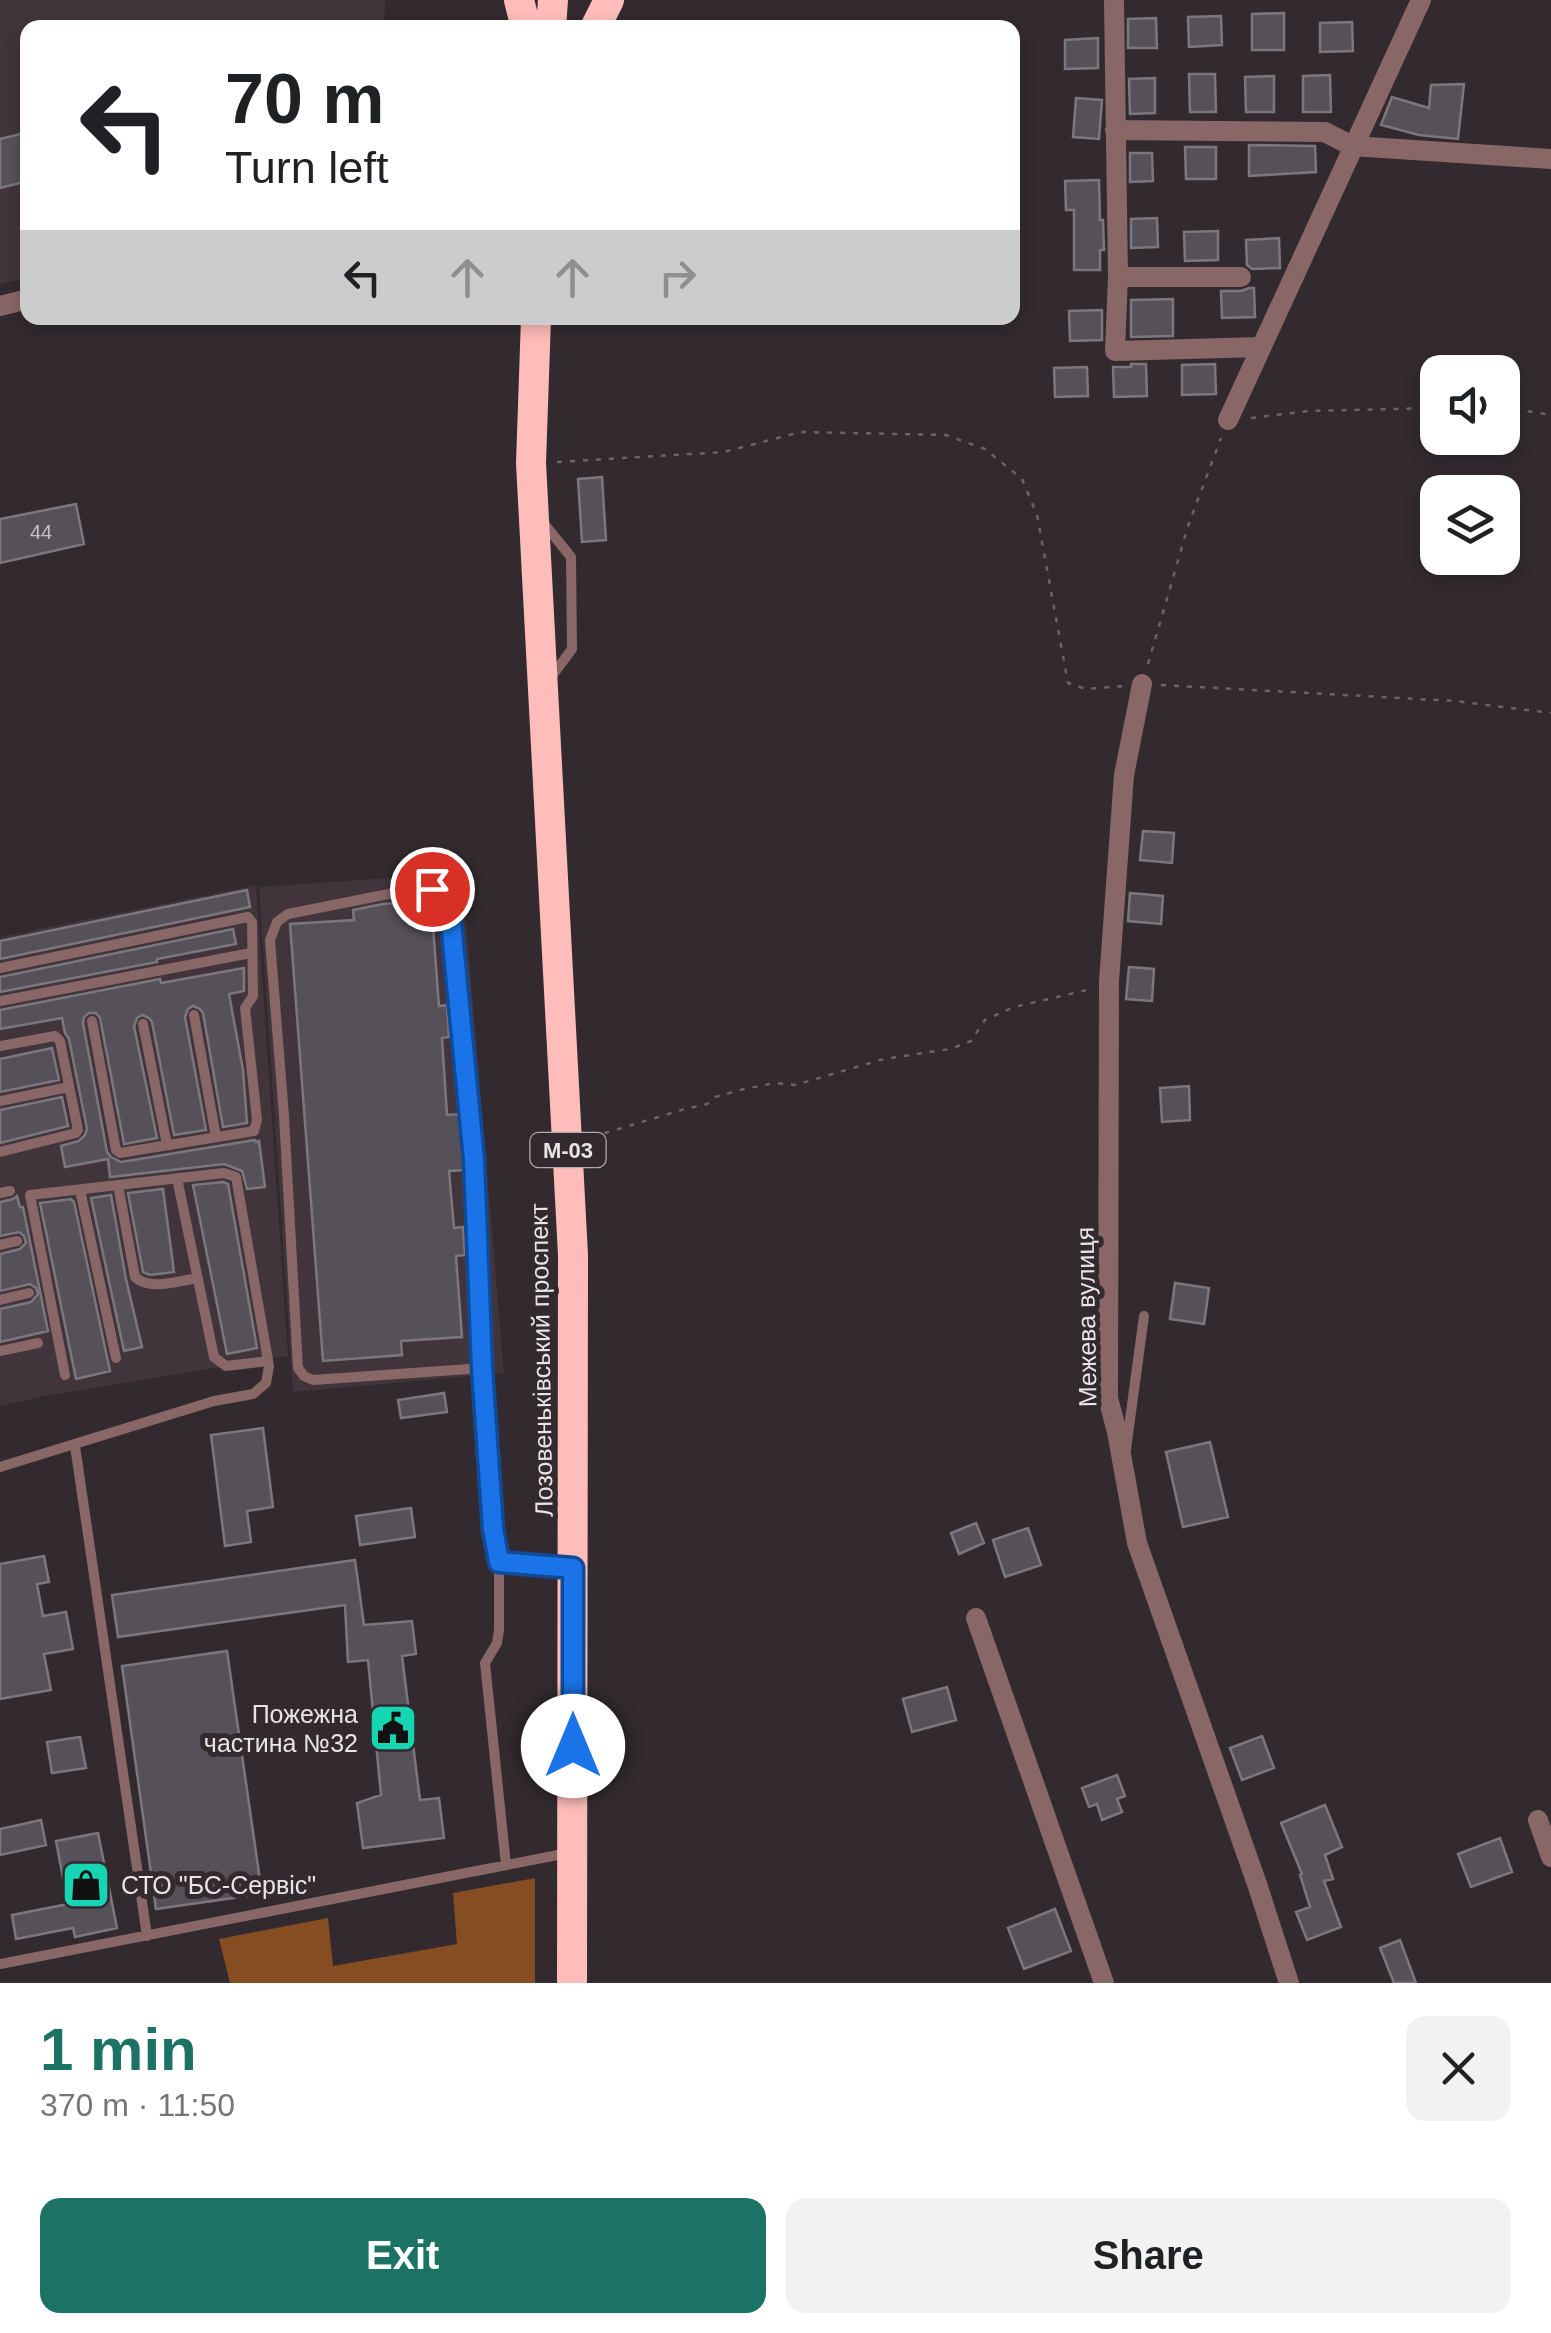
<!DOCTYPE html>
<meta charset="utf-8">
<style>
body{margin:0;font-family:Arial,sans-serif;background:#f2f2f2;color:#202124;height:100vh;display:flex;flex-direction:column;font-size:38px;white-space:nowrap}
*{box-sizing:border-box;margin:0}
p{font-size:32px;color:#757577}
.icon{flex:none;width:55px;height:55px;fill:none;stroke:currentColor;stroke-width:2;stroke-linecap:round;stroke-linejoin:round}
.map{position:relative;height:1983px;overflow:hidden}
.drawer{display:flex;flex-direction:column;background:#fff;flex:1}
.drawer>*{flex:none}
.banner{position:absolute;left:20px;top:20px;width:1000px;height:305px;border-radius:20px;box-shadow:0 5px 15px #0003;background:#fff;color:#202124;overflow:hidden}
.fabs{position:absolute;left:1420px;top:355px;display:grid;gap:20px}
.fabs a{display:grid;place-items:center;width:100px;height:100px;border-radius:20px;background:#fff;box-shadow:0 5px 15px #0003;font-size:50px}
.pin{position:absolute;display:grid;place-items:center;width:85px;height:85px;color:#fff;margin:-42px;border:5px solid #fff;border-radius:50%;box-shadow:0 2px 10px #0007}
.me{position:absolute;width:110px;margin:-55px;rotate:0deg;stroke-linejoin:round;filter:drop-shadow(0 0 8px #0008)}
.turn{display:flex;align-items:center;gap:35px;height:210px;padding:0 40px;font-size:45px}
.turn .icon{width:130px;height:130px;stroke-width:2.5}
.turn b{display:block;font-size:70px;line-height:85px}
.lanes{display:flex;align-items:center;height:95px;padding:0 40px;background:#0003;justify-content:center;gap:50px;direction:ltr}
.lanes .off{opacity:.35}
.round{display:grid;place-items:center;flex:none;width:105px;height:105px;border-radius:20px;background:#f2f2f2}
.summary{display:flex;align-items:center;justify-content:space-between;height:170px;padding:0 40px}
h1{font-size:60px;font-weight:800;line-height:75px;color:#1c7264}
.primary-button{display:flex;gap:20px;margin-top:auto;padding:20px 40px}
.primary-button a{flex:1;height:115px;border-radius:20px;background:#1c7264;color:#fff;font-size:40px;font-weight:800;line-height:115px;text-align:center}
.primary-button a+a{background:#f2f2f2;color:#202124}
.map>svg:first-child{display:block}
</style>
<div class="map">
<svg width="1551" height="1983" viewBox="0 0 1551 1983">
<rect width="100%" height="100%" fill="#322a2e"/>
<path fill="#42343b" d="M0 0H385L384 27 28 28 27 278 0 284Z
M462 873 504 1373 293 1392 259 887Z
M256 885 288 1356 40 1397 0 1406V937Z"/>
<path fill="#854d21" d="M535 1878V1983H230L219 1939 328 1918 333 1966 457 1944 453 1893Z"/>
<path fill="#565159" stroke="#7c777f" stroke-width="2.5" d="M1284 13V50H1252V14Z
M1221 16 1222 45 1189 47 1188 17Z
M1156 18 1157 48H1128V19Z
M1352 22 1353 51 1320 52V23Z
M1098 38V68L1065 69V40Z
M1189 74H1215L1216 112H1190Z
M1330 75 1331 112H1303V76Z
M1274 76V112H1246L1245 77Z
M1155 78V113L1130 114 1129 79Z
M1464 84 1458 139 1419 135 1381 125 1392 97 1429 108 1431 85Z
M1076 98 1102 100 1099 139 1073 137Z
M28 132V181L0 188V139Z
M1249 145 1315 146 1316 172 1249 176Z
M1185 147H1216V179H1186Z
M1130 153H1152L1153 181 1130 182Z
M1099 180 1100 220H1103L1104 250H1100V270H1074V210H1066L1065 181Z
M1157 218 1158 247 1131 248V219Z
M1218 231V260L1185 261 1184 232Z
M1279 238 1280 268 1252 269 1247 265 1246 240Z
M1249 288H1254L1255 317 1222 318 1221 291H1241Z
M1173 299V336L1131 337V300Z
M1102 310V340L1070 341 1069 311Z
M1131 364H1146L1147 396 1114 397 1113 367H1131Z
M1215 364 1216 394 1182 395V365Z
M1087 367 1088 396 1055 397 1054 368Z
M602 477 606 540 582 542 578 479Z
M76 504 84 544 0 563V519Z
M1143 831 1174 833 1172 863 1140 860Z
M247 890 250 907 0 959V941Z
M1130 893 1163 896 1161 924 1128 921Z
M431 900 439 1006 447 1005 449 1037 442 1038 447 1115 462 1114 466 1170 449 1171 454 1228 463 1227 465 1255 456 1256 462 1337 401 1341 402 1355 323 1361 290 924 354 920 353 910 383 904Z
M233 929 236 944 157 959V962L0 992V977Z
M1129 967 1154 969 1152 1001 1126 999Z
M244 968V991L229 994 243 1070 247 1123 223 1127 203 1013 200 1009 193 1006 188 1009 185 1017 206 1130 174 1135 152 1022 149 1018 142 1015 137 1018 134 1026 157 1138 124 1144 100 1018 96 1013H89L84 1017 83 1023 107 1152 111 1157 121 1162 255 1140 256 1142 259 1141 265 1187 247 1189 242 1171 224 1164 110 1177 108 1159 65 1167 61 1146 79 1141 85 1135 87 1129 69 1039 65 1033 62 1018 0 1029V1010L160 979 161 983Z
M52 1048 59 1080 0 1092V1059Z
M1189 1086 1190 1120 1162 1122 1160 1088Z
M62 1097 68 1126 0 1143V1110Z
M223 1182 228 1184 257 1348 227 1354 193 1185Z
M163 1189 174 1272 150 1275 143 1272 128 1193Z
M111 1195 126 1279 142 1347 124 1351 91 1198Z
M17 1196 20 1207H23L48 1331 0 1342V1309L31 1302 38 1294 36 1288 30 1284 0 1291V1254L20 1249 26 1243 24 1236 19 1232 0 1236V1202L13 1199Z
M71 1199 74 1202 110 1371 76 1379 40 1203Z
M1175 1283 1209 1288 1204 1324 1170 1319Z
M444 1393 447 1412 401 1418 398 1400Z
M263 1428 273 1507 247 1511 251 1542 225 1546 211 1435Z
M1210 1442 1228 1517 1183 1527 1166 1452Z
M411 1508 415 1537 360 1545 356 1516Z
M976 1523 984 1543 959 1554 951 1533Z
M1028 1528 1041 1565 1005 1577 993 1540Z
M44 1556 49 1582 37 1584 43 1616 66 1612 73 1649 44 1654 51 1690 0 1699V1564Z
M355 1560 364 1625 412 1621 416 1654 402 1656 420 1800 439 1798 444 1838 363 1848 357 1803 381 1795 368 1660 348 1662 345 1605 118 1637 112 1595Z
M227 1651 262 1894 156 1909 122 1666Z
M947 1687 956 1720 912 1732 903 1699Z
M1262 1736 1274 1768 1242 1780 1230 1748Z
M80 1737 86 1768 52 1773 47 1742Z
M1117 1775 1125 1796 1117 1799 1122 1812 1102 1820 1097 1804 1089 1807 1082 1788Z
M1325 1805 1342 1847 1325 1855 1333 1879 1324 1881 1341 1927 1307 1940 1296 1912 1310 1907 1300 1875 1302 1874 1281 1823Z
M41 1820 46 1845 0 1855V1829Z
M98 1833 117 1928 75 1937 73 1928 16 1939 12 1915 68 1904 56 1841Z
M1500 1838 1512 1872 1471 1887 1458 1854Z
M1055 1909 1071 1951 1024 1969 1008 1928Z
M1400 1940 1416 1983H1394L1380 1948Z"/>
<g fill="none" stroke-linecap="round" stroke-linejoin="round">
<path stroke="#6b6467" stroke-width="2.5" stroke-dasharray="5 8" stroke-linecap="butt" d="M1502 407 1551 415
M1251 418 1308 411 1438 408
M557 462 724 452 801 432 946 435 985 449 1022 479 1037 515 1068 683 1086 689 1124 686
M1148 664 1188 526 1221 438
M1161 685 1455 701 1551 713
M592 1137 685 1109 707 1104 715 1097 744 1089 775 1083 795 1085 884 1059 950 1049 971 1041 985 1020 1014 1007 1087 990"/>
<path stroke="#886766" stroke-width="10" d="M541 520 571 557 572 649 549 680
M0 968 248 917 252 922 253 996 245 1008 257 1120 254 1131 120 1153 116 1150 92 1021
M0 1001 251 953
M194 1015 216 1137
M143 1024 167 1145
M0 1046 55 1036 60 1041 78 1130 76 1133 0 1152
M0 1101 69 1087
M177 1178 214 1357 226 1366 268 1361
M118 1185 135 1277C150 1291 178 1281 198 1278
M80 1190 116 1358
M0 1193 10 1191
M0 1245 17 1241
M0 1300 29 1293
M0 1351 38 1343
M483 1368 313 1380 304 1376 298 1368 284 1116 270 940 277 922 288 914 424 887C438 890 446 898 450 912L475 1160 483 1368 493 1529 499 1562V1630L497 1643 485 1663 506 1865
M75 1446 147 1936
M1126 1449 1144 1316
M0 1467 214 1401 253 1394 266 1383 269 1366 236 1177 224 1173 30 1195 65 1375
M499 1562 567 1568
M0 1964 568 1853"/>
<path stroke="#886766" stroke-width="20" d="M1114 0 1118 277 1115 351 1261 347
M1115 130 1325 132 1352 146 1551 159
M1118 277H1241
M0 306 28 299
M1228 420 1421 0
M1142 684 1124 775 1109 981 1108 1398 1117 1432 1137 1543 1257 1884 1289 1983
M976 1618 1104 1983
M1538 1820 1551 1857"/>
<path stroke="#febdbb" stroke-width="30" d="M519 0 526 28
M551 28 553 0
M595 28 609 0
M536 318 531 463 573 1255 572 1983"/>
</g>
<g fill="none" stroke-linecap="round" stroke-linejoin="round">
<g stroke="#114b97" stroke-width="25">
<path id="route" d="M432 889 444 898 450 912 474 1160 482 1368 493 1529 499 1562 573 1568V1746"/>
</g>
<use href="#route" stroke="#1a73e8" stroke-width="18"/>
</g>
<defs>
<g id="civic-square" transform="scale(2.5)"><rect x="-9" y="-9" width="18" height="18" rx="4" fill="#16d5b3" stroke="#322a2e"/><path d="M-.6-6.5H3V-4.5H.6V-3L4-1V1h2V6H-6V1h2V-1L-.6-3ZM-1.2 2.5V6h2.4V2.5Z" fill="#111"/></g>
<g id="shop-square" transform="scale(2.5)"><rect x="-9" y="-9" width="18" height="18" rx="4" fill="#16d5b3" stroke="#322a2e"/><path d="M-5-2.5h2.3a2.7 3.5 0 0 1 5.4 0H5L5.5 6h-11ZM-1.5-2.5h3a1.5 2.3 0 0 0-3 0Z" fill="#111"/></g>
</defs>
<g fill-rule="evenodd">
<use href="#civic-square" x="393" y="1728"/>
<use href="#shop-square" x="86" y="1885"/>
</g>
<g text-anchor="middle" stroke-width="10" stroke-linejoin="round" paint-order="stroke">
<g font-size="20" fill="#c4bfc3">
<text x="41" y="539">44</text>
</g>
<rect fill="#322a2e" stroke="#b2acaf" stroke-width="2.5" x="530.5" y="1133" width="75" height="34" rx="8"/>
<g font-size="22" font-weight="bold" fill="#e9e4e6">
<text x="568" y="1158">М-03</text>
</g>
<g font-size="25" fill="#e9e4e6" stroke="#322a2e">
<text transform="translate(1086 1317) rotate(-91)" y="9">Межева вулиця</text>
<text transform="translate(541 1360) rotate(-91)" y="9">Лозовеньківський проспект</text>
</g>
<g font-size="25" fill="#e9e4e6" stroke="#322a2e" text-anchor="end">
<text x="358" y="1723">Пожежна<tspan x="358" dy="29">частина №32</tspan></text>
<text x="121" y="1894" text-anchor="start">СТО "БС-Сервіс"</text>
</g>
</g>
</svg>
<div class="fabs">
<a><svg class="icon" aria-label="sound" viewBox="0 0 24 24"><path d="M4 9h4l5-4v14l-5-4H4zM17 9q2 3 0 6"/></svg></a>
<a><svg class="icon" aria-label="layers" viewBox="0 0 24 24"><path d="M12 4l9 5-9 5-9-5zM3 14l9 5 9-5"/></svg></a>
</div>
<div class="pin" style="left:432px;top:889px;background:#d93025"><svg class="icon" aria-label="arrive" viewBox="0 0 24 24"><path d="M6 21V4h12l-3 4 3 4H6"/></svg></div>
<svg class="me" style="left:573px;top:1746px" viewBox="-20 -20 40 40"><circle r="19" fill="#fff"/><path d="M0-13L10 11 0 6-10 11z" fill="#1a73e8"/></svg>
<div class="banner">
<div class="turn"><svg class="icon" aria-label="left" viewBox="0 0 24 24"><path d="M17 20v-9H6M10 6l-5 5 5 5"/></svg><div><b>70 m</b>Turn left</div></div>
<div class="lanes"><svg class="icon" aria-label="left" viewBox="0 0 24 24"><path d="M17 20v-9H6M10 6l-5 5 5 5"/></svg><svg class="icon off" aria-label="ahead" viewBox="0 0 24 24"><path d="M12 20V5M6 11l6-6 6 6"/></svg><svg class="icon off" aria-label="ahead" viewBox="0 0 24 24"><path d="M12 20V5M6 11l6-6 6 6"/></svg><svg class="icon off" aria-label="right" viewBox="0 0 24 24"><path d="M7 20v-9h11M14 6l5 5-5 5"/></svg></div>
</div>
</div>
<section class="drawer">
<div class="summary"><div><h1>1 min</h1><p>370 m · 11:50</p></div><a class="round"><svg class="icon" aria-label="close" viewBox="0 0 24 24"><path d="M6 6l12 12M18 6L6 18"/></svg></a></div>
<div class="primary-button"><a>Exit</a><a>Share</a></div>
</section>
